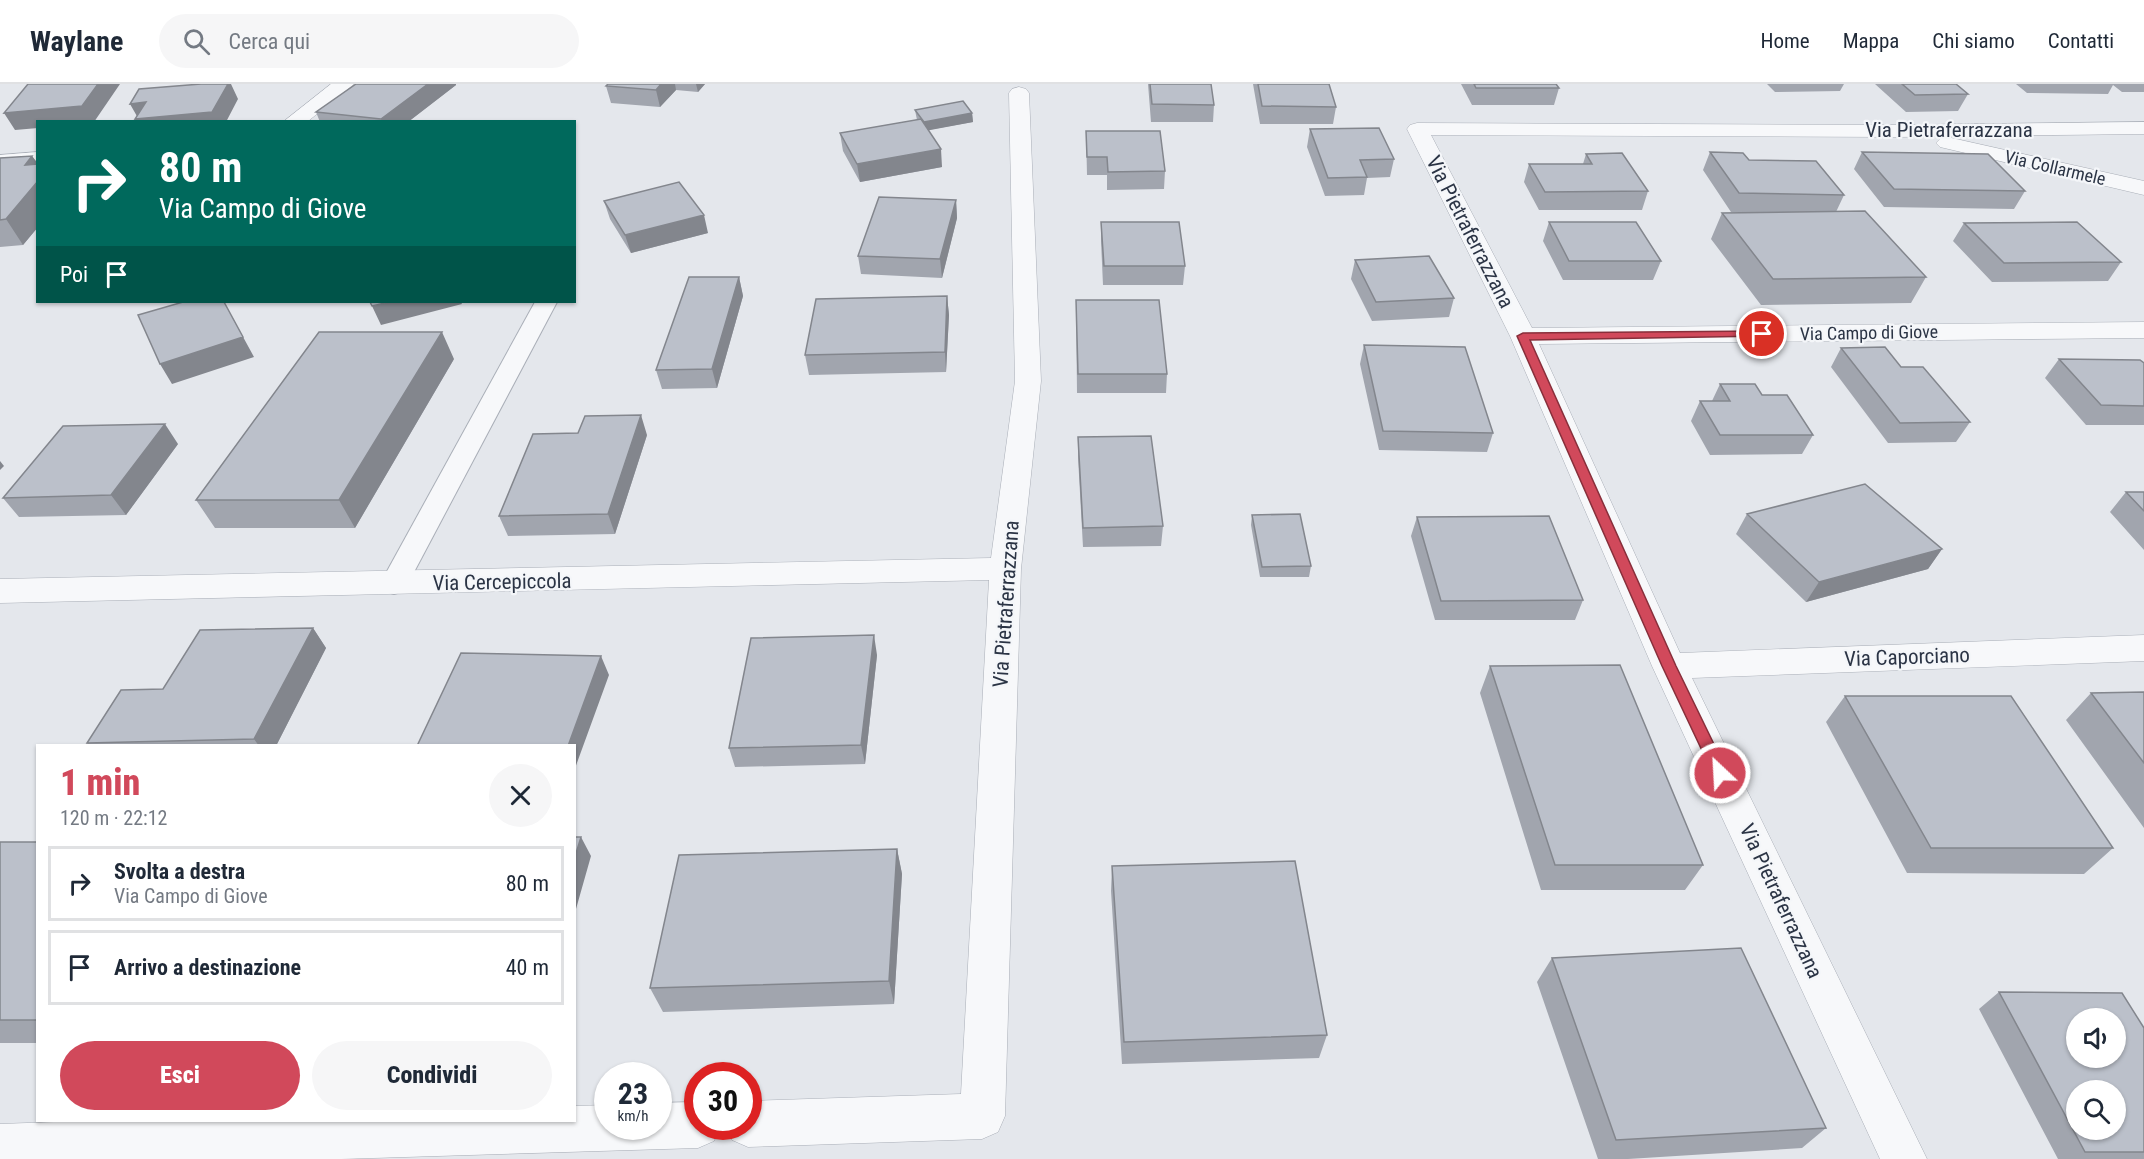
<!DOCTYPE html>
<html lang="it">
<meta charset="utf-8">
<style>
body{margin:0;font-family:"Roboto Condensed",sans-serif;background:#f6f6f7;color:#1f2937;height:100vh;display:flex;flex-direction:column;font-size:22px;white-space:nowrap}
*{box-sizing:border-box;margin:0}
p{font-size:20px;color:#747a83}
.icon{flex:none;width:33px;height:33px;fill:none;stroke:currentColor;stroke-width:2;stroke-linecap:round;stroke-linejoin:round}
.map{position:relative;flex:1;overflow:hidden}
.side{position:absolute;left:36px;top:660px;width:540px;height:378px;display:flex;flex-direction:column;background:#fff;border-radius:0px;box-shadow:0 2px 4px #0004}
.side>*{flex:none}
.hud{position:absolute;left:36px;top:36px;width:540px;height:183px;border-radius:0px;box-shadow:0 2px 4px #0004;background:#00695c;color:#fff;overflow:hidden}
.tools{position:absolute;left:2066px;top:924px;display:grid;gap:12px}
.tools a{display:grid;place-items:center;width:60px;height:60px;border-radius:50%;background:#fff;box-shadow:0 2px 4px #0004;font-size:30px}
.speed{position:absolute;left:594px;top:978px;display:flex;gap:12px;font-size:30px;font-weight:700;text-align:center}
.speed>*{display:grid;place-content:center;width:78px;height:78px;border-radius:50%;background:#fff;box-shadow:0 2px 4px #0004;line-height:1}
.speed small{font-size:15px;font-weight:400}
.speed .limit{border:9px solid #d22;background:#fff;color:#111}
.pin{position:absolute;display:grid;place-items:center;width:51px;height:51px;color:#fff;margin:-26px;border:3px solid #fff;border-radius:50%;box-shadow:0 2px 6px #0007}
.me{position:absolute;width:66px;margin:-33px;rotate:335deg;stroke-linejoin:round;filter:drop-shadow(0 0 4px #0008)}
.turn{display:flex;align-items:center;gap:21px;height:126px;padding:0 24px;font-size:27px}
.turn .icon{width:78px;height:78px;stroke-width:2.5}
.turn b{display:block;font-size:42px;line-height:51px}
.then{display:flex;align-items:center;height:57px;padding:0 24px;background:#0003;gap:12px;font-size:22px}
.round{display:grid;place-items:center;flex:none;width:63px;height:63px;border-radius:32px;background:#f6f6f7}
.summary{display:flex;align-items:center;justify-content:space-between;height:102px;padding:0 24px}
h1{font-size:36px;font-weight:800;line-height:45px;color:#d1495b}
.cta{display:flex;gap:12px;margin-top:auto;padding:12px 24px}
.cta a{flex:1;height:69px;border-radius:36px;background:#d1495b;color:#fff;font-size:24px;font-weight:800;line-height:69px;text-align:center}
.cta a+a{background:#f6f6f7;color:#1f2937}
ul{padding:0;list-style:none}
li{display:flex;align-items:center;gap:18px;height:75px;margin:0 12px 9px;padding:0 12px;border:3px solid #e0e1e3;border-radius:0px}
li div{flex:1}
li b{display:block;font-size:22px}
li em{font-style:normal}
header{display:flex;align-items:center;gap:36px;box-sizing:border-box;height:84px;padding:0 30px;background:#fff;border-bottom:2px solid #e0e1e3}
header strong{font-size:28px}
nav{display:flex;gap:33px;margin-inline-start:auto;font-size:21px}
.search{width:420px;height:54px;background:#f6f6f7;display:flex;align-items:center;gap:15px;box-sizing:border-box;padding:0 21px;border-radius:33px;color:#747a83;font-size:22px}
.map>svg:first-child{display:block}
</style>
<header>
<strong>Waylane</strong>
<div class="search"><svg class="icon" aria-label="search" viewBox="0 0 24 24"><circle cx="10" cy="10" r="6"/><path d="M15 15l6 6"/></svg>Cerca qui</div>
<nav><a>Home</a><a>Mappa</a><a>Chi siamo</a><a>Contatti</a></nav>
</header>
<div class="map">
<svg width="2144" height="1075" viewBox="0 0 2144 1075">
<rect width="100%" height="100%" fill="#e4e7ec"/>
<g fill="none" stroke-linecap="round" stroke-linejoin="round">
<g stroke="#a9aeb7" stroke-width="2">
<path id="lane" d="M535 218H557L404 507 394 510 384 507 380 500Z"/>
</g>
<g stroke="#a9aeb7" stroke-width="1">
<path id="street" d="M331 0H354L307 38H283Z
M1019 3 1026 5 1029 9 1041 297 1021 485 1005 1032 998 1048 982 1055 748 1063 732 1056 726 1042H748V1017L961 1010 989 496 0 519V495L991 474 1015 297 1009 9 1012 5Z
M2144 38V50L1896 53 1431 51 1532 244 2144 238V254L1539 260 1680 569 2144 551V577L1692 594 1927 1075H1880L1652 582 1510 252 1407 45 1410 41 1417 39 1896 41Z
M1947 53 2144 97V111L1940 63 1936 59 1940 55Z
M38 68V80L0 83V71Z
M698 1018V1042H720L714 1057 698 1064 341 1075H0V1040L108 1036H574V1022L608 1021V1042H658V1019Z"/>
</g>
<use href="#lane" fill="#f7f8fa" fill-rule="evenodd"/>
<use href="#street" fill="#f7f8fa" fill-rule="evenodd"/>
</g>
<path fill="#a1a5ae" d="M356 0H456V1L408 38H320L316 28Z
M608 0H705L698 8 676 6 660 23 611 19 606 2Z
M1148 0H1211L1214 21 1213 38H1151Z
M1253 0H1329L1336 23 1333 40H1260Z
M1461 0H1556L1559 4 1554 21H1472Z
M1767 0H1844L1840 7 1775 8Z
M1875 0H1956L1968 10 1958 27 1906 28Z
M2016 0H2144V8H2122L2113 1 2108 10 2027 9Z
M915 26 972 29 973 38 928 46 942 83 860 98 843 67 840 49 917 36Z
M1310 45 1394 75 1390 93 1367 94 1364 111 1325 112 1307 63Z
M1086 47 1165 87 1164 105 1107 106V91H1087Z
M1710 68 1749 76 1844 111 1836 128 1926 193 1911 219 1761 221 1711 155 1722 129 1788 128H1731L1703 86Z
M1862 68 2025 107 2014 125 1884 123 1854 85Z
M1586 70 1648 107 1642 126H1539L1524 98 1529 80H1583Z
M32 72 38 80V143L23 161 0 163V74Z
M956 116 957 134 942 194 861 190 858 172Z
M604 117 708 149 631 169 610 135Z
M1101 138 1185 182 1183 201H1103L1101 157Z
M1549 138 1661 177 1653 196H1563L1543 157Z
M1964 139 2121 178 2108 197 1992 198 1953 157Z
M1355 176 1454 214 1449 233 1372 237 1351 195Z
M739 193 743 212 717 304 662 305 656 286Z
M947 212 949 231 946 288 809 291 805 271Z
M1076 216 1167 290 1166 309H1077Z
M1364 261 1493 349 1487 368 1379 366 1360 280Z
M1841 264 1901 283 1970 338 1956 358 1888 359 1831 283Z
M454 275 355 444H215L196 416Z
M2059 275 2144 279V341H2086L2045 294Z
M1720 300 1762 311 1813 351 1802 370 1710 371 1691 337 1700 317H1712Z
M647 351 615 450 508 452 499 432Z
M1078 353 1163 442 1161 462 1083 463 1078 373Z
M178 360 126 431 19 433 3 414Z
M2126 408H2144V466L2110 428Z
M1747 430 1942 465 1928 485 1806 518 1736 450Z
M1252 431 1311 482 1309 493H1260L1251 441Z
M1417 433 1583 516 1575 536H1435L1411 452Z
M313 544 326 564 276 662H89L87 659Z
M877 571 865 680 735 683 729 664Z
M1490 582 1703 781 1685 806H1541L1480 609Z
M2144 608V744L2066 636 2091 609Z
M1845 612 2113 764 2084 790 1907 789 1826 638Z
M0 758H38V959H0Z
M897 765 902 790 894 920 663 928 650 904Z
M1112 782 1327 951 1319 974 1122 980 1111 807Z
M1552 874 1826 1044 1802 1064 1628 1075H1598L1537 898Z
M1999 908 2144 944V1075H2058L1979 925Z"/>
<path fill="#83868d" d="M98 0H120L94 38H38V44L15 46 4 29Z
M228 0H231L238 15 226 38H136L135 35 138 34 130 20Z
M428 0H456V1L408 38H382L381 35Z
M661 0H675L676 6 660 23 656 6Z
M696 0H705L698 8Z
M972 29 973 38 925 47 924 38Z
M941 65 942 83 860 98 857 80Z
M32 72 38 80V143L23 161 6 135 25 81Z
M956 116 957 134 942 194 940 175Z
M704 131 708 149 631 169 625 151Z
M739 193 743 212 717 304 712 285Z
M947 212 949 231 946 288 945 268Z
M224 218 254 273 172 300 160 280Z
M389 218H461L462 220 381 241 372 222Z
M442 248 454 275 355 444 339 416Z
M641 331 647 351 615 450 608 430Z
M165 340 178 360 126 431 111 411Z
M0 377 4 382 0 386Z
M1942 465 1928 485 1806 518 1819 498Z
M313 544 326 564 276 662H259L254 655Z
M874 551 877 571 865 680 861 661Z
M601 572 609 591 574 687V662H568Z
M581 753 591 772 574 832V776Z
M897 765 902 790 894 920 889 897Z"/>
<path fill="#bbc0ca" stroke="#83868d" stroke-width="1.5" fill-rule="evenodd" d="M28 0H98L82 22 4 29Z
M201 0H228L212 28 135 35 146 18 130 20 139 5Z
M356 0H428L381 35 316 28Z
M608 0H661L656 6 606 2Z
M1150 0H1211L1214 21 1152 20Z
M1258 0H1329L1336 23 1262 22Z
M1474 0H1556L1559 4H1476Z
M1902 0H1956L1968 10 1915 11Z
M963 17 972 29 924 38 915 26Z
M921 35 941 65 857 80 840 49Z
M1379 44 1394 75 1360 76 1367 93 1328 94 1310 45Z
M1086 47H1160L1165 87 1108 88 1107 73H1087Z
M1710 68 1743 69 1749 76 1816 77 1844 111 1739 109Z
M1862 68 1988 70 2025 107 1894 105Z
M1622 69 1648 107 1545 108 1529 80H1592L1586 70Z
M32 72 25 81 38 80V97L6 135 0 136V74Z
M679 98 704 131 625 151 604 117Z
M879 113 956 116 940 175 858 172Z
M1865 127 1926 193 1773 195 1722 129Z
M1101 138H1179L1185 182H1104Z
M1549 138H1636L1661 177H1569Z
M2077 138 2121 178 2004 179 1964 139Z
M1429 172 1454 214 1376 218 1355 176Z
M689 193H739L712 285 656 286Z
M947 212 945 268 805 271 816 215Z
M1076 216H1159L1167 290H1078Z
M183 218H224L243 253 160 280 138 231Z
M370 218H389L372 222Z
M319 248H442L339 416H196Z
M1364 261 1465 263 1493 349 1383 347Z
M1885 263 1901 283H1923L1970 338 1900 339 1841 264Z
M2059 275 2140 276 2144 279V322L2101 321Z
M1720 300H1755L1762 311H1787L1813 351H1720L1700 317H1730Z
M641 331 608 430 499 432 533 350 578 349 585 332Z
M165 340 111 411 3 414 63 342Z
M1151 352 1163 442 1083 444 1078 353Z
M1865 400 1942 465 1819 498 1747 430Z
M2126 408H2144V427Z
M1300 430 1311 482 1262 483 1252 431Z
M1549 432 1583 516 1441 517 1417 433Z
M313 544 254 655 87 659 121 606 163 605 200 546Z
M874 551 861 661 729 664 751 554Z
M461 569 601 572 568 662H417Z
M1620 581 1703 781H1555L1490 582Z
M2144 608V679L2091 609Z
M1845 612H2011L2113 764H1931Z
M574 753H581L574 776Z
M0 758H38V936H0Z
M897 765 889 897 650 904 679 771Z
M1295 777 1327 951 1124 958 1112 782Z
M1741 864 1826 1044 1616 1056 1552 874Z
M1999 908 2122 909 2144 944V1068H2085ZM2076 934H2115V974H2076ZM2076 1006H2115V1046H2076Z"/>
<path fill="#d1495b" stroke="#882f3b" stroke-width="1.5" d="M1762 247 1767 250 1766 252 1530 256 1676 582 1728 689 1720 695 1715 694 1662 582 1517 252 1523 249Z"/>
<g text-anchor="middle" stroke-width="4.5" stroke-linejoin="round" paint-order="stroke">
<g font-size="18" fill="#2b3445" stroke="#f4f6f9">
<text transform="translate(2055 84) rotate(13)" y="6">Via Collarmele</text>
<text transform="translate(1869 249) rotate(-1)" y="6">Via Campo di Giove</text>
</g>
<g font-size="21" fill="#2b3445" stroke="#f4f6f9">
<text x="1949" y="53">Via Pietraferrazzana</text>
<text transform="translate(1470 148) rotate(63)" y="7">Via Pietraferrazzana</text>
<text transform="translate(502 498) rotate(-1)" y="7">Via Cercepiccola</text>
<text transform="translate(1006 520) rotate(-86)" y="7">Via Pietraferrazzana</text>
<text transform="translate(1907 573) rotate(-2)" y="7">Via Caporciano</text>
<text transform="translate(1781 817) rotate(65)" y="7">Via Pietraferrazzana</text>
</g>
</g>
</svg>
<div class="tools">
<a><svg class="icon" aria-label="sound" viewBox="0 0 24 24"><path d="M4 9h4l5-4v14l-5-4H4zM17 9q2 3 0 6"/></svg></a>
<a><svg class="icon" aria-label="search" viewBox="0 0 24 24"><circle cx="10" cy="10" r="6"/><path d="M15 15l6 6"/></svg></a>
</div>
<div class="speed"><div>23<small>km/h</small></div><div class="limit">30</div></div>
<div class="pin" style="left:1762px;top:250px;background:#d93025"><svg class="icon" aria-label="arrive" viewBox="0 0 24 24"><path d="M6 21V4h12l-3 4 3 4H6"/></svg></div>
<svg class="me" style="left:1720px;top:689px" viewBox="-20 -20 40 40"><circle r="17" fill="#d1495b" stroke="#fff" stroke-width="3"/><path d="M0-11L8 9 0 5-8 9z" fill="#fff"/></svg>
<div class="hud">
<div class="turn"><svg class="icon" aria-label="right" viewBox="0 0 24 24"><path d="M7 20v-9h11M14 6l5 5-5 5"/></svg><div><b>80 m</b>Via Campo di Giove</div></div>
<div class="then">Poi<svg class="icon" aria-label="arrive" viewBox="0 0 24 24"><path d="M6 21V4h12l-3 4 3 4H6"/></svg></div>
</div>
<section class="side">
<div class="summary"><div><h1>1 min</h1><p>120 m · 22:12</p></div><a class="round"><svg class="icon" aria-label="close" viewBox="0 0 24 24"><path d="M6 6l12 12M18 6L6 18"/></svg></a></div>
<ul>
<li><svg class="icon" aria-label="right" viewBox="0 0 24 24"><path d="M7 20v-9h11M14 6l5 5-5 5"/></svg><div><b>Svolta a destra</b><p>Via Campo di Giove</p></div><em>80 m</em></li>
<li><svg class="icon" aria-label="arrive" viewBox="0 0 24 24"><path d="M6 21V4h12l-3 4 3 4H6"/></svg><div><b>Arrivo a destinazione</b></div><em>40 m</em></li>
</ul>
<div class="cta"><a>Esci</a><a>Condividi</a></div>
</section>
</div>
